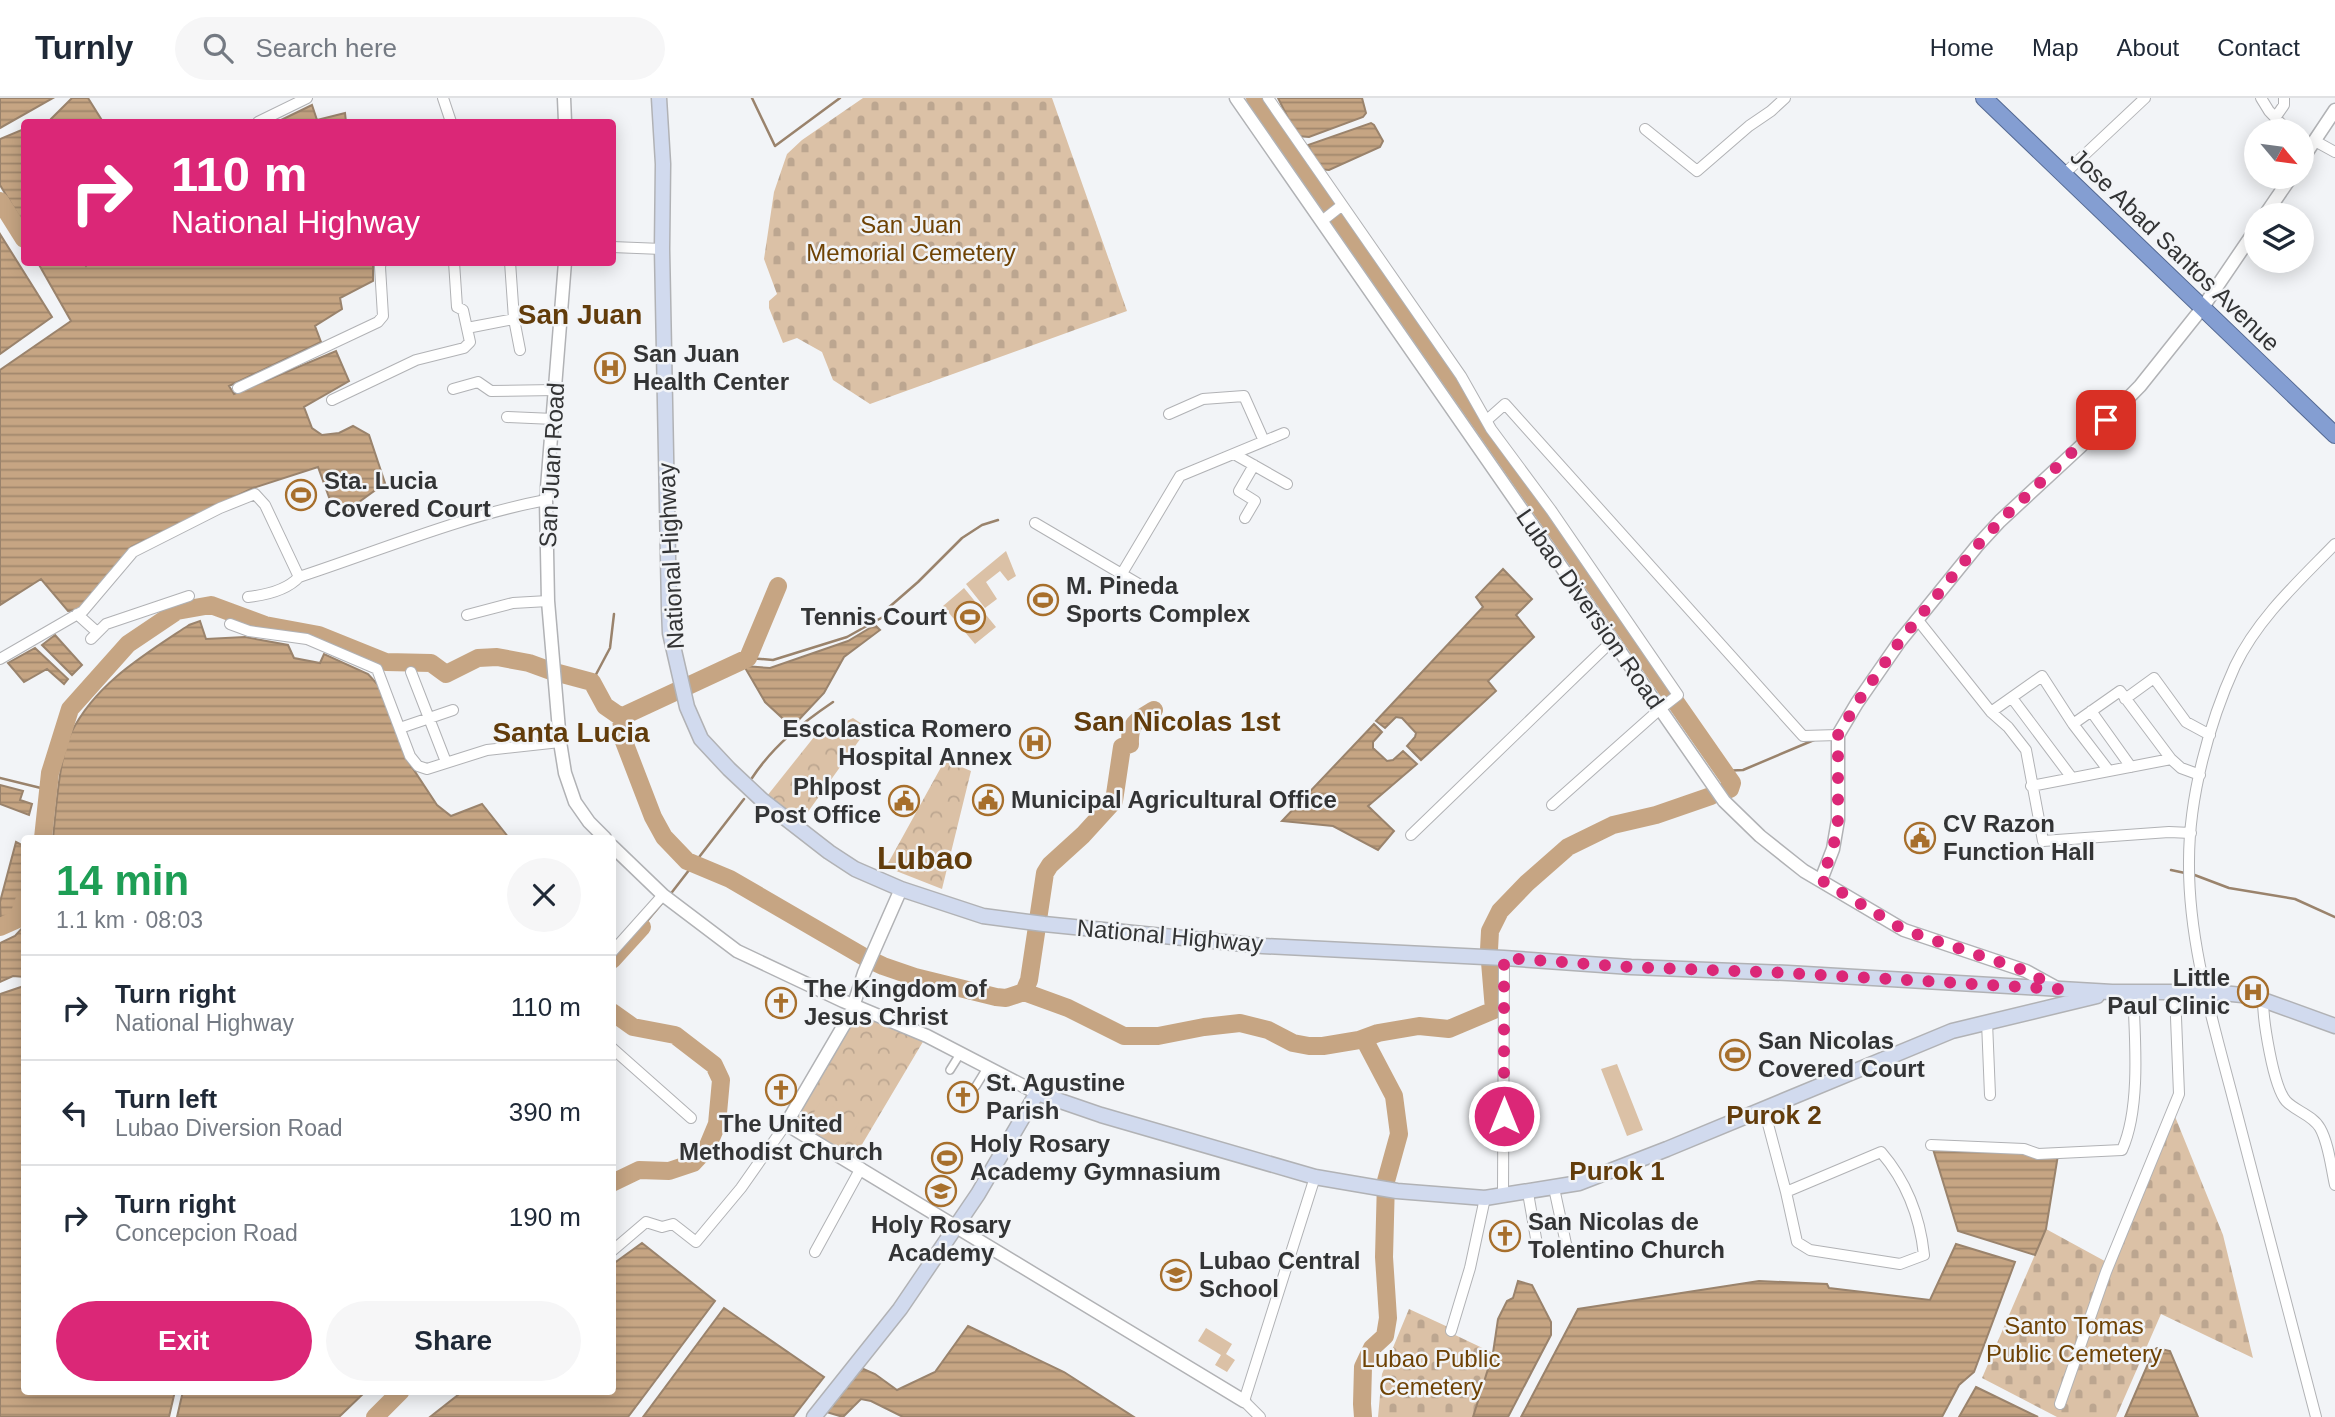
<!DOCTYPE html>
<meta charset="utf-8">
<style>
body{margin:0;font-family:Helvetica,sans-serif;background:#f6f6f7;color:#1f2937;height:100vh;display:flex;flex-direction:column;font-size:26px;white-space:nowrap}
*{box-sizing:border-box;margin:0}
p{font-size:23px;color:#747a83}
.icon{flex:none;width:38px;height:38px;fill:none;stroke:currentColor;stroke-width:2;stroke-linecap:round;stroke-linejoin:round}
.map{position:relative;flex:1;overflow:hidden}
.panel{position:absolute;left:21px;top:737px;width:595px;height:560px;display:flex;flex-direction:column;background:#fff;border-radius:7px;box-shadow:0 4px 18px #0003}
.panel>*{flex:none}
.hud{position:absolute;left:21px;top:21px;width:595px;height:147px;border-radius:7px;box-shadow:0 4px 18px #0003;background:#db2777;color:#fff;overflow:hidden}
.needle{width:46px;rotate:119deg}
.tools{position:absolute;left:2244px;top:21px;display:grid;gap:14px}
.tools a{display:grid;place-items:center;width:70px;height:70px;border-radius:50%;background:#fff;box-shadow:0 4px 18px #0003;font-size:35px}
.pin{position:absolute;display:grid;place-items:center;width:60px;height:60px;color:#fff;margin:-30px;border-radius:14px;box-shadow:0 4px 10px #0006}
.me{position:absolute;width:77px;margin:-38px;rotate:0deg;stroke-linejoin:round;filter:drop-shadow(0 0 5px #0008)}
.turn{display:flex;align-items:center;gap:24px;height:147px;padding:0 35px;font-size:32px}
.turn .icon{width:91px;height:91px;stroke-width:2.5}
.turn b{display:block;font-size:49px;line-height:60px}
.round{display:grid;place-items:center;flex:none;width:74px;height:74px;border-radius:37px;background:#f6f6f7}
.summary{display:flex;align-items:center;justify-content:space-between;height:119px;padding:0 35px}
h1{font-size:42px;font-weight:800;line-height:52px;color:#1e9e55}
.primary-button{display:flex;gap:14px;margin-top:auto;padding:14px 35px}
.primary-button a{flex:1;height:80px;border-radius:42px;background:#db2777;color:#fff;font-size:28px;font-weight:800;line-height:80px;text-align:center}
.primary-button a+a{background:#f6f6f7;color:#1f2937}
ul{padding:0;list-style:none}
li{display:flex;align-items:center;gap:21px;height:105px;padding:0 35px;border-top:2px solid #e0e1e3}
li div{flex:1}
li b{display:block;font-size:26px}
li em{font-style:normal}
header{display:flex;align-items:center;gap:42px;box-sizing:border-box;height:98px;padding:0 35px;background:#fff;border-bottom:2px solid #e0e1e3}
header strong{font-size:33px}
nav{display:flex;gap:38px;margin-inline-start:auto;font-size:24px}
.search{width:490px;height:63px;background:#f6f6f7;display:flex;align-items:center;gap:18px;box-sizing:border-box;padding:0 24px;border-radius:38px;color:#747a83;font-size:26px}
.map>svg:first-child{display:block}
</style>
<header>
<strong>Turnly</strong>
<div class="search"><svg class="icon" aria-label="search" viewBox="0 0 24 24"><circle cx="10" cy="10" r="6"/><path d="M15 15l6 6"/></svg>Search here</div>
<nav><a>Home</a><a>Map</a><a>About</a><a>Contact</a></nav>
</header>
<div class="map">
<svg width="2335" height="1319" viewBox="0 0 2335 1319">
<defs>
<pattern id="cemetery-stones" width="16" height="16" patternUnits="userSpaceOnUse" patternTransform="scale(1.75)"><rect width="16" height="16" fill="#dbc1a6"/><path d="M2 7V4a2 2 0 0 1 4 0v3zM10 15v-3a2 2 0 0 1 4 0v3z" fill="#bca690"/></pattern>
<pattern id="park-crowns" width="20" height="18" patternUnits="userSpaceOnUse" patternTransform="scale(1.75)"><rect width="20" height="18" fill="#dbc1a6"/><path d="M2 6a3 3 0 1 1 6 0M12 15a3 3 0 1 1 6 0" fill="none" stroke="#bca690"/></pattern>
<pattern id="water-rules" width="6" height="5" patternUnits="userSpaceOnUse" patternTransform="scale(1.75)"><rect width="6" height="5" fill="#c6a583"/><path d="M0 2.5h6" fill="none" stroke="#a1876c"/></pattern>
</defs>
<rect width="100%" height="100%" fill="#f2f4f7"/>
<path fill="url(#cemetery-stones)" d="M863 0H1052L1127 213 870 306 833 282 822 254 797 240 783 245 769 210V203L777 196 764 161 774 94 787 56 802 42Z
M2174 1016 2223 1137 2253 1260 2161 1216 2116 1319H2057L1982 1280 2046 1131 2112 1167Z
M1409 1211 1448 1229 1453 1236 1493 1255 1473 1319H1378L1382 1276Z"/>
<path fill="url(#park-crowns)" d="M853 620 868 630 800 725 767 698 814 639Z
M945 662 971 673 942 791 886 769Z
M858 917H866L924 942 854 1060 794 1022 851 924Z"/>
<path fill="#dbc1a6" d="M1006 453 1016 478 1008 483 1000 473 986 484 997 501 985 510 966 486Z
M964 490 996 529 975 546 943 508Z
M1617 966 1643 1032 1627 1038 1601 971Z
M822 1002 859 1025 844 1048 807 1025Z
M1206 1230 1232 1246 1226 1256 1235 1262 1227 1274 1215 1267 1221 1257 1198 1243Z"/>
<path fill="url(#water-rules)" stroke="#9a836c" stroke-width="2" d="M0 0H53L0 30Z
M72 0H88L103 24H53L51 21Z
M1278 0H1362L1366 15 1363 19 1309 39 1297 38Z
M312 7 317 22 345 15 346 24H277Z
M1371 25 1374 27 1383 43 1380 49 1329 72 1319 71 1308 47Z
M24 31V127L0 87V41Z
M0 136 52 219 0 256Z
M89 164 373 165V183L340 200 342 211 315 228 321 244 229 288 234 296 336 253 349 283 304 309 312 330 322 337 339 335 353 328 369 337 385 385 348 412 330 402 318 369 253 390 131 449 81 512 68 513 41 481 0 507V272L71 223 38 165H84L86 168Z
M1503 471 1532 501 1516 517 1534 539 1488 583 1496 593 1421 662 1407 648 1415 639 1416 635 1402 620 1396 619 1385 630 1376 623 1483 509 1476 499Z
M200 523 206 541 245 539 288 547 294 560 320 565 324 556 368 576 380 589 406 660 437 707 451 718 482 706 509 740H53C56 712 59 660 71 635 96 585 144 557 189 527Z
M875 527 880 532 844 559 824 595 792 629 765 604 744 568 770 570 848 543Z
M55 537 82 567 72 577 42 547Z
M35 550 68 581 64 586 47 571 24 584 8 565Z
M1374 626 1382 634 1373 644V650L1387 663 1393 662 1403 653 1417 666 1368 708 1394 733 1378 752 1333 728 1282 723Z
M0 687 23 693 20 702 32 706 29 717 0 706Z
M16 744 24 748V791L16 817 1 827 0 804Z
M24 828V879L13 878 0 884V845L15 838Z
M24 888V1293H175L169 1319H0V896Z
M1933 1051 2058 1057 2046 1131 2035 1157 1958 1133Z
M642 1145 715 1203 628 1319H430L463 1293H612L613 1166Z
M1956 1146 2015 1164 1974 1274 1959 1287 1942 1319H1521L1578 1211 1759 1183 1827 1186 1829 1190 1930 1202Z
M1518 1183 1532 1187 1551 1224V1237L1508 1319H1473L1493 1255 1498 1221 1507 1203 1513 1200Z
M724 1210 824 1279 793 1319H643Z
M968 1228 1064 1274 1134 1319H903L871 1303 861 1301 843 1319 823 1313 859 1269 875 1276 897 1292 935 1274Z
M2157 1250 2170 1253 2198 1319H2125L2154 1252Z
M1976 1289 2038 1319H1959Z
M183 1293H366L339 1319H177Z"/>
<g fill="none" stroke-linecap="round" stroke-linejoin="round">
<path stroke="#9a836c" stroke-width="2.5" d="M752 0 775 48 840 0
M748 560 773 562 847 539 872 525 883 519 887 511 918 484 962 440 982 427 998 422
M592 584 610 550 614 516
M1722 673 1743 672 1814 642
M0 680 49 692
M752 680C773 648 802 625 833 604
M2171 772 2185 775
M2192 776 2229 790 2295 801 2335 819
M669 798 744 701
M642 829 664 803"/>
<path stroke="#c6a583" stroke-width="18" d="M1255 0 1732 685 1730 691 1727 692
M0 103 24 141
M621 619 623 641 653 719 664 739 687 763 730 781 866 860 883 868 915 879 996 899 1006 900 1024 894 1029 882 1045 775 1050 767 1083 737 1114 703 1122 649 1130 646C1129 625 1137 622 1154 612
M43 740 50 675 70 611 128 546 177 513 211 507 265 527 319 537 386 564 431 565 446 576 478 560 497 559 529 565 551 573 592 584 605 608 621 619 748 560 778 488
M0 829 18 821 24 803
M612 862 642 829
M1024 894 1068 910 1124 938H1158L1204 929 1240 925 1268 932 1293 945 1309 948H1323L1359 942 1378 935 1419 928 1449 931 1494 912 1489 852 1490 833 1500 813 1527 785 1568 749 1613 727 1656 717 1711 698
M612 914 633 929 675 937 714 967 721 982 717 1026 707 1050 693 1065 669 1073 639 1072 612 1085
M375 1319 401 1293
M1363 1319 1362 1306 1363 1269 1372 1250 1385 1238 1388 1220 1384 1159 1386 1083 1399 1036 1394 998 1364 941"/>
<g stroke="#b1b2b5" stroke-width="10">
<path id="pedestrian" d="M950 972 960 956
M976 988 987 970"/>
</g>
<g stroke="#b1b2b5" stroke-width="12">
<path id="minor" d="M443 0 451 24
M1268 0 1461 278 1491 331 1551 412 1678 597 1660 611 1552 707
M2261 0 2269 13 2288 33
M2275 20 2284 7V0
M258 24 307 0
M1645 31 1697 73 1749 28 1771 13 1785 0
M2315 43 2335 54
M2063 77 2145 0
M1322 123 1341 108
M612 149 662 151
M510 164 514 221 520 252
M467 230 514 221
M238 290 378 224 383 218 380 169 381 164
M453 291 478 284 491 293 556 292
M332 302 416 262 464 250 470 244 463 212 457 209 454 164
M1169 316 1203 301 1244 298 1264 343
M507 319 554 321
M1487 322 1505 306 1803 638 1838 637
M1234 356 1287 386
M1245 420 1255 403 1239 393 1254 367
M1035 425 1142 488
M1121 477 1180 378 1284 335
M248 499C266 497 287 492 299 479 381 452 462 418 546 402
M77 516 97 534
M467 517 513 505 548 503
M1917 521 1991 614 2008 629 2026 652 2043 743 2169 734 2191 735
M230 526 249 533 307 541 377 571 410 658 418 668 427 671 487 652 560 644
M91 541 106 526 189 498
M0 561 83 513 133 454 220 410 255 396 265 407 299 479
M411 574 446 664
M2012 600 2072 680
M2125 601 2154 580 2186 624 2210 637
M2091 613 2131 669
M1991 614 2042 578 2073 626 2109 673
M2073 626 2120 593 2171 661 2181 670 2200 677
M400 630 453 612
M2031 688 2171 661
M1411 737 1612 543
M612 854 663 797
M2263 902C2263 922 2273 988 2286 1003 2295 1013 2313 1017 2320 1030 2329 1046 2331 1070 2335 1087
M1987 924 1990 997
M612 950 691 1020
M1764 1011 1786 1094 1797 1144 1810 1152 1900 1166 1924 1157C1920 1119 1906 1083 1881 1054L1786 1094
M1931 1047 2024 1051 2038 1056 2122 1052C2141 1010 2135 940 2133 894
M1554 1090 1568 1155
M1528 1095 1537 1146
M1503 1097 1504 860
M612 1153 646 1124 662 1129 673 1126 696 1144 741 1090 786 1026
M815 1154 861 1070
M1451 1233 1470 1170 1485 1100
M2060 1306 2106 1174 2179 996 2175 894
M1260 1319 1244 1303 1315 1079
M2316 1319C2289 1217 2263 1114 2236 1012 2215 930 2188 847 2189 763 2189 699 2209 625 2235 568 2258 520 2299 483 2335 446"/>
</g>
<g stroke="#b1b2b5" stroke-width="15">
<path id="tertiary" d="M564 0 565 24
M1236 0 1724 703 1760 738 1804 773 1904 832 2026 873 2057 890
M2301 63 2335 12
M2265 117 2291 79
M565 164 546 402 548 503 560 644 565 675 575 704 589 724 605 740
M612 748 663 797 737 853 843 903 927 938 1037 995
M1821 782 1833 751 1838 722V637L1857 605 1900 543 1977 448 2000 423 2081 348 2140 288 2203 209 2256 131
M901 791 864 875 851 915 786 1026 1244 1303"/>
</g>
<g stroke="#b1b2b5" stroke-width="17">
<path id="secondary" d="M659 0 663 66 662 151 669 510 670 535 687 609 701 641 729 671 762 702 829 754 855 771 901 791 983 818 1044 826 1263 848 1504 860 1631 869 1788 875 2112 894H2212L2242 897 2263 902 2335 928
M814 1319 900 1211 978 1096 1037 995 1101 1017 1315 1079 1397 1093 1485 1100 1579 1085 1667 1051 1952 933 2097 898"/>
</g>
<g stroke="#546993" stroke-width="18">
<path id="trunk" d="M1984 0 2335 337"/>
</g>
<use href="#pedestrian" stroke="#fff" stroke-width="7"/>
<use href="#minor" stroke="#fff" stroke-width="10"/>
<use href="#tertiary" stroke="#fff" stroke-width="12"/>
<use href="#secondary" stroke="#d1daee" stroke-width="14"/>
<use href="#trunk" stroke="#849ed2" stroke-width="16"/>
</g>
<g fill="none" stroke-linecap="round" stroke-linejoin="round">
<path stroke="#db2777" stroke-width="12" stroke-dasharray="0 21.6" d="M1504 1018V860L1631 869 1788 875 2058 891 2026 873 1904 832 1821 782 1833 751 1838 722V637L1857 605 1900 543 1977 448 2000 423 2106 322"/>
</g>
<defs>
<g id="hospital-ring" transform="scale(1.575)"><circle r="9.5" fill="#f2f4f7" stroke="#a76f2c" stroke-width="1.5"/><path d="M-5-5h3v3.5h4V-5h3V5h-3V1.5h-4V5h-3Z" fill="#a76f2c"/></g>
<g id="stadium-ring" transform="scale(1.575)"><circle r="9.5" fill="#f2f4f7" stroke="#a76f2c" stroke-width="1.5"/><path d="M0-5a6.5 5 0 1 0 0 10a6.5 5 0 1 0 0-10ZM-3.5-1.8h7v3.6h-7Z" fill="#a76f2c"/></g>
<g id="civic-ring" transform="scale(1.575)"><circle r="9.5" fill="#f2f4f7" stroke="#a76f2c" stroke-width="1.5"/><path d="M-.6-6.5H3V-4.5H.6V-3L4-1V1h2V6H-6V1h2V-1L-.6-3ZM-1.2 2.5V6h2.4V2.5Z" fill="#a76f2c"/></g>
<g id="church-ring" transform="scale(1.575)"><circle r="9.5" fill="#f2f4f7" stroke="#a76f2c" stroke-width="1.5"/><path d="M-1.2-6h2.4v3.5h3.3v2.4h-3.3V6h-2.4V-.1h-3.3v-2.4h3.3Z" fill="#a76f2c"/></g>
<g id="school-ring" transform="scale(1.575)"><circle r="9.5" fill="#f2f4f7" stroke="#a76f2c" stroke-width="1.5"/><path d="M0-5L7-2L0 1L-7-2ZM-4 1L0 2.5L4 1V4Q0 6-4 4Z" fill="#a76f2c"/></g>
</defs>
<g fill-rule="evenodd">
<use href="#hospital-ring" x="610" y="270"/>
<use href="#stadium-ring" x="301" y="397"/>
<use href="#stadium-ring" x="1043" y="502"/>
<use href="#stadium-ring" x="970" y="519"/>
<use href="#hospital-ring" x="1035" y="645"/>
<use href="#civic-ring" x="988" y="702"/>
<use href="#civic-ring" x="904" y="703"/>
<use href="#civic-ring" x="1920" y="740"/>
<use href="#hospital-ring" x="2253" y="894"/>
<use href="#church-ring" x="781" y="905"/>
<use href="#stadium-ring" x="1735" y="957"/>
<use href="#church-ring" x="781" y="992"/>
<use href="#church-ring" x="963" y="999"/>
<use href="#stadium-ring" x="947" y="1060"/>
<use href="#school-ring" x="941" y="1093"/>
<use href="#church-ring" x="1505" y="1138"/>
<use href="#school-ring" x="1176" y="1177"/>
</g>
<g text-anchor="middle" stroke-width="5" stroke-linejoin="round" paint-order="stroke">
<g font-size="24" fill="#6e4204" stroke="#f2f4f7">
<text x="911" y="135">San Juan<tspan x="911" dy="28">Memorial Cemetery</tspan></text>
<text x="2074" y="1236">Santo Tomas<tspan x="2074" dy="28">Public Cemetery</tspan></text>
<text x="1431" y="1269">Lubao Public<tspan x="1431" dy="28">Cemetery</tspan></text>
</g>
<g font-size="24" fill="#333435" stroke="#f2f4f7">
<text transform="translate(2175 152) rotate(44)" y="8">Jose Abad Santos Avenue</text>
<text transform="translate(552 367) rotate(-87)" y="8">San Juan Road</text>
<text transform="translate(671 458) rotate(-93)" y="8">National Highway</text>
<text transform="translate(1590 511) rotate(55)" y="8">Lubao Diversion Road</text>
<text transform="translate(1170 838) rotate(5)" y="8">National Highway</text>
</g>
<g font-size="24" font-weight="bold" fill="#333435" stroke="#f2f4f7" text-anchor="start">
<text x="633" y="264">San Juan<tspan x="633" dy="28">Health Center</tspan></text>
<text x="324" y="391">Sta. Lucia<tspan x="324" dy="28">Covered Court</tspan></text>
<text x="1066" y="496">M. Pineda<tspan x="1066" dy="28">Sports Complex</tspan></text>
<text x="947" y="527" text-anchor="end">Tennis Court</text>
<text x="1012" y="639" text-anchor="end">Escolastica Romero<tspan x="1012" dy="28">Hospital Annex</tspan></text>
<text x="881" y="697" text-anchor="end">Phlpost<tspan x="881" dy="28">Post Office</tspan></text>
<text x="1011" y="710">Municipal Agricultural Office</text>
<text x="1943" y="734">CV Razon<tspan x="1943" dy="28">Function Hall</tspan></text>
<text x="2230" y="888" text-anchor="end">Little<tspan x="2230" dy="28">Paul Clinic</tspan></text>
<text x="804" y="899">The Kingdom of<tspan x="804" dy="28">Jesus Christ</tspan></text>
<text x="1758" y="951">San Nicolas<tspan x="1758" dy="28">Covered Court</tspan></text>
<text x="986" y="993">St. Agustine<tspan x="986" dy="28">Parish</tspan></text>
<text x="781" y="1034" text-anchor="middle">The United<tspan x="781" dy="28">Methodist Church</tspan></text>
<text x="970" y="1054">Holy Rosary<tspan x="970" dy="28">Academy Gymnasium</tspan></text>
<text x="1528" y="1132">San Nicolas de<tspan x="1528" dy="28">Tolentino Church</tspan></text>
<text x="941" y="1135" text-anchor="middle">Holy Rosary<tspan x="941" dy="28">Academy</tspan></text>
<text x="1199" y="1171">Lubao Central<tspan x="1199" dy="28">School</tspan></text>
</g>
<g font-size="26" font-weight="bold" fill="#623c0b" stroke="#f2f4f7">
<text x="1774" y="1026">Purok 2</text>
<text x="1617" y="1082">Purok 1</text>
</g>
<g font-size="28" font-weight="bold" fill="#623c0b" stroke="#f2f4f7">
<text x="580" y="226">San Juan</text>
<text x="1177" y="633">San Nicolas 1st</text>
<text x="571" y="644">Santa Lucia</text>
</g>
<g font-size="32" font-weight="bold" fill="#623c0b" stroke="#f2f4f7">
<text x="925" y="771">Lubao</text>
</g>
</g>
</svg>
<div class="tools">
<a><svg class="needle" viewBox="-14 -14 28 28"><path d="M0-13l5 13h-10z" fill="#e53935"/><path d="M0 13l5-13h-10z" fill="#747a83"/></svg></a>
<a><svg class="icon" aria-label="layers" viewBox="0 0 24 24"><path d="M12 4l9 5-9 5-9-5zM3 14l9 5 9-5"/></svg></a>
</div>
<div class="pin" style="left:2106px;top:322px;background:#d93025"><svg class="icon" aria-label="arrive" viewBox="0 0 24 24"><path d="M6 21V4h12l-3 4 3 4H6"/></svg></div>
<svg class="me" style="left:1504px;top:1018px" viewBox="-20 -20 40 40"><circle r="17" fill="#db2777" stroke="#fff" stroke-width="3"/><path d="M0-11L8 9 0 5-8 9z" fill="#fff"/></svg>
<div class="hud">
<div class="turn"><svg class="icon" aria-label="right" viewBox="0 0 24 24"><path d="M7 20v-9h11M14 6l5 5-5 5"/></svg><div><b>110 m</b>National Highway</div></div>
</div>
<section class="panel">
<div class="summary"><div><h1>14 min</h1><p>1.1 km · 08:03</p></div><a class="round"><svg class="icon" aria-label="close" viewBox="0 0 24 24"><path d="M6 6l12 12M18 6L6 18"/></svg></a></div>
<ul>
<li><svg class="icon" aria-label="right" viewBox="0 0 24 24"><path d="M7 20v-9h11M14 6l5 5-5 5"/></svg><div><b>Turn right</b><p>National Highway</p></div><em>110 m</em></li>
<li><svg class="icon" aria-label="left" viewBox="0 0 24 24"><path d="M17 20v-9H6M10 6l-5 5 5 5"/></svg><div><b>Turn left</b><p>Lubao Diversion Road</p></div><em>390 m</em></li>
<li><svg class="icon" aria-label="right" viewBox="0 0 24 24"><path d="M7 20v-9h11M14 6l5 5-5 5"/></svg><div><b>Turn right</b><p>Concepcion Road</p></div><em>190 m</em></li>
</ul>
<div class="primary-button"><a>Exit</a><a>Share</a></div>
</section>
</div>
